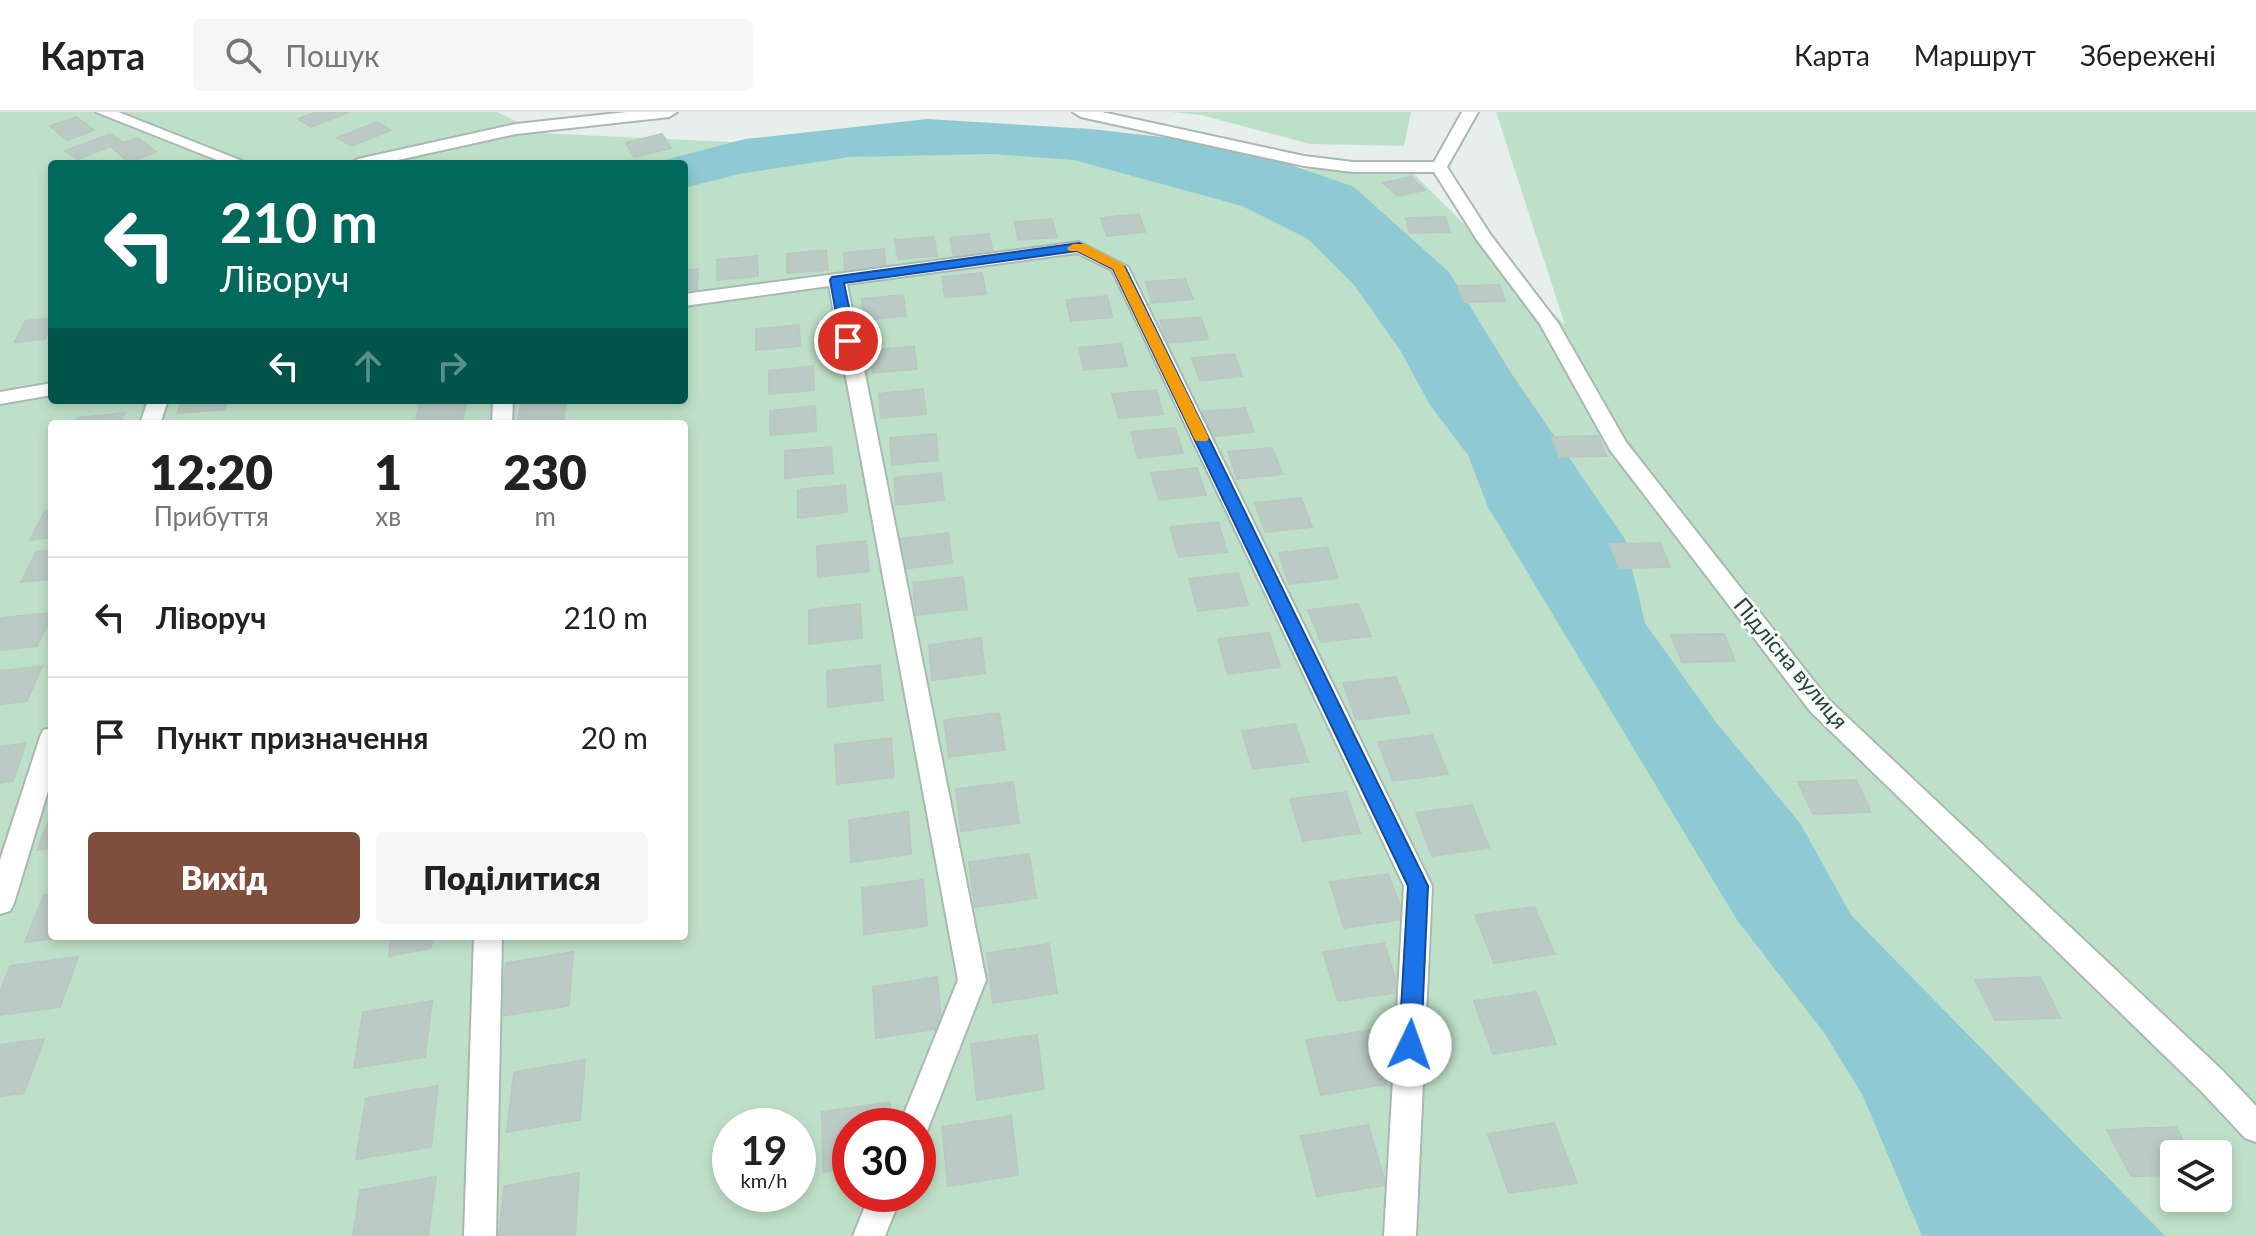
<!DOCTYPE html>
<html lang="uk">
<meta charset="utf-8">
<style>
body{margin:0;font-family:Lato,sans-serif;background:#f6f6f6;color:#222;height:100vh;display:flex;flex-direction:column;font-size:30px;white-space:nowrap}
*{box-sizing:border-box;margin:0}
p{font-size:26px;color:#767676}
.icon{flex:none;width:44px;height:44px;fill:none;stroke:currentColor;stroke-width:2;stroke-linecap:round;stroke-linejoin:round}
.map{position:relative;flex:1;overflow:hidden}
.panel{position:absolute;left:48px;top:308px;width:640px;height:520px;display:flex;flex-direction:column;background:#fff;border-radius:8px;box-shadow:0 4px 12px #0003}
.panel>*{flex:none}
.hud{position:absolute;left:48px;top:48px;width:640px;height:244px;border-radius:8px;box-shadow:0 4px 12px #0003;background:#00695c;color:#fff;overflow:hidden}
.buttons{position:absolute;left:2160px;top:1028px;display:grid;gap:16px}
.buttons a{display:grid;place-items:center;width:72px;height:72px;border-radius:8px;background:#fff;box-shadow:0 4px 12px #0003;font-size:40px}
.speed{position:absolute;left:712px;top:996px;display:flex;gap:16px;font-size:40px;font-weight:700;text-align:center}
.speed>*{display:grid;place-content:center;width:104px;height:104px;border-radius:50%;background:#fff;box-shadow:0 4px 12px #0003;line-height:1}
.speed small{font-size:20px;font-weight:400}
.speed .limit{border:12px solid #d22;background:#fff;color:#111}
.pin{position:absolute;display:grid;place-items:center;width:68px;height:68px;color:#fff;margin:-34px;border:4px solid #fff;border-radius:50%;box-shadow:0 2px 8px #0007}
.me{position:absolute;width:88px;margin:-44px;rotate:3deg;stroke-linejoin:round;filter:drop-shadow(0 0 6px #0008)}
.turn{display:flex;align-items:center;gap:28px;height:168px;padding:0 40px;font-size:36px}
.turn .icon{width:104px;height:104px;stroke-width:2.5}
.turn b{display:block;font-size:56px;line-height:68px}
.lanes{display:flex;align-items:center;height:76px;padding:0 40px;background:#0003;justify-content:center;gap:40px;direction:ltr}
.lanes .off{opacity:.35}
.eta{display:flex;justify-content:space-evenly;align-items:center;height:136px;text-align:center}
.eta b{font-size:48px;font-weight:800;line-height:56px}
.action{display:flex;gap:16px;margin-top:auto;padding:16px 40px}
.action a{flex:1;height:92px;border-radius:8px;background:#804e3d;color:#fff;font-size:32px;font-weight:800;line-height:92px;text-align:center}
.action a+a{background:#f6f6f6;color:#222}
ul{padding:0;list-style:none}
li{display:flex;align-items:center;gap:24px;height:120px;padding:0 40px;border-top:2px solid #e0e0e0}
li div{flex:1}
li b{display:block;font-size:30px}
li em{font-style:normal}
header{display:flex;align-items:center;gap:48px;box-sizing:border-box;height:112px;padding:0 40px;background:#fff;border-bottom:2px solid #e0e0e0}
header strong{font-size:38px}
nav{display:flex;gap:44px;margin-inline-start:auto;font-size:28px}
.search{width:560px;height:72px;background:#f6f6f6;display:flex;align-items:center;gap:20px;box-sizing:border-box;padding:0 28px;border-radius:8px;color:#767676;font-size:30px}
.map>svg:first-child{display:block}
</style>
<header>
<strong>Карта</strong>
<div class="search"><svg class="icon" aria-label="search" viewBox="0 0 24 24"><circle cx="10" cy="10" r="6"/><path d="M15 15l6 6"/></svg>Пошук</div>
<nav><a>Карта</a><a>Маршрут</a><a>Збережені</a></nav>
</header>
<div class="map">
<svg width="2256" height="1124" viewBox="0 0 2256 1124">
<rect width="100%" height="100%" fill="#e6efeb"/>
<path fill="#bfe0c8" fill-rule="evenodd" d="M0 0H497L539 21 1414 62 1565 213 1496 0H2256V1124H0ZM52 52H684V288H52ZM52 312H684V824H52ZM730 1014H798V1082H730ZM850 1014H918V1082H850ZM2174 1042H2218V1086H2174Z
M1171 0H1411L1404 34 1310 32 1201 3Z"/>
<path fill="#8ec9d4" d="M927 7 1091 17 1233 33 1354 75 1449 160 1511 261 1625 427 1645 511 1715 609 1800 711 1851 803 2165 1124H1922L1863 984 1825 922 1737 808 1488 395 1468 343 1430 293 1400 238 1354 173 1308 127 1242 94 1074 48 991 42 849 45 739 62 684 76V52H649L745 27Z"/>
<path fill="#bbcac4" stroke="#b8c9c2" stroke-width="2" d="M317 0H349L311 15 298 7Z
M76 5 94 18 67 28 50 14Z
M377 10 391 18 352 34 337 26Z
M110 22 122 30 78 47 65 39Z
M662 22 671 36 634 45 626 31Z
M138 26 156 40 129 50 111 35Z
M1411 65 1425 78 1398 84 1383 71Z
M1139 102 1145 120 1107 124 1101 106Z
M1445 105 1450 120 1410 121 1406 106Z
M1052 107 1057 125 1018 128 1015 110Z
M989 122 993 141 954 145 950 126Z
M934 125 937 144 898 147 895 128Z
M884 137 886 157 845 160 844 141Z
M826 138 828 158 787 161V142Z
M757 144 758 164 717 168V148Z
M698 157 697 177 684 178V158Z
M982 161 986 182 945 185 942 165Z
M1185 167 1193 187 1152 191 1146 170Z
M1499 173 1505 189 1464 190 1458 174Z
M903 183 906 204 864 207 862 187Z
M1107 184 1112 205 1071 209 1066 188Z
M1201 205 1208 227 1167 231 1160 209Z
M52 206 45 227 15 230 25 209Z
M799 213 800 234 756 238V217Z
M1121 232 1127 254 1084 258 1079 236Z
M914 234 917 257 873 261 871 239Z
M1234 242 1242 264 1200 269 1192 246Z
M813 254 814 278 769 282V259Z
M923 277 926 302 881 306 879 282Z
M1156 278 1163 302 1119 306 1112 282Z
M183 288H228L225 297 177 301Z
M444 288H467L462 312H415L420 291Z
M566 288 563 312H517L521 292Z
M815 294 816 319 770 323V299Z
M1245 296 1254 320 1209 325 1201 300Z
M125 301 119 312H74L77 306Z
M1175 316 1183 341 1138 346 1131 320Z
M936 322 938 348 892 353 890 326Z
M1598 324 1606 344 1559 345 1552 325Z
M831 335 833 361 785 366V339Z
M1272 336 1283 362 1237 367 1228 340Z
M1197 356 1206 383 1159 388 1151 361Z
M941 361 944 388 896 393 894 366Z
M845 373 847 400 798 406V378Z
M1301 386 1312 415 1265 420 1255 391Z
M52 398V425L30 428 45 399Z
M1218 410 1227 440 1179 445 1170 415Z
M948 421 952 451 902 457 899 427Z
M866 429 869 459 818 465 817 434Z
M1660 431 1670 455 1619 456 1610 432Z
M1327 435 1338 466 1289 472 1279 441Z
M52 438V467L21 470 36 440Z
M1238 461 1248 493 1198 499 1189 467Z
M963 465 967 497 916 503 913 471Z
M860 492 862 526 809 532V498Z
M1358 492 1371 524 1321 530 1308 498Z
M52 501 37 534 0 538V506Z
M1269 521 1280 555 1228 562 1218 527Z
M1724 522 1735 549 1682 550 1671 523Z
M981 526 985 561 932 568 929 533Z
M880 553 883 588 828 595 827 559Z
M42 554 27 589 0 592V559Z
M1396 565 1410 601 1356 608 1343 571Z
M999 601 1005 638 949 645 944 608Z
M1295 612 1308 650 1253 657 1242 619Z
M1432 623 1448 662 1393 669 1378 630Z
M891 626 894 665 837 672 835 633Z
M26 631 13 669 0 671V635Z
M1856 668 1871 700 1813 702 1798 670Z
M1013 670 1019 711 961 719 956 677Z
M1346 680 1360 721 1303 729 1290 687Z
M1472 693 1489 736 1432 744 1416 701Z
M908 700 911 742 851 750 849 708Z
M52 701V736L37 738Z
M1029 742 1036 786 975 795 969 750Z
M1388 762 1405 807 1344 816 1330 770Z
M923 768 927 814 864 822 862 776Z
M52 782V824H72L25 830 44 783Z
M1534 795 1555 842 1494 851 1475 803Z
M391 824H433L431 836 389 844Z
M1384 831 1400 880 1338 889 1323 840Z
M1049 832 1057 881 993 891 987 841Z
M573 840 569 894 500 904 506 851Z
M78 845 60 895 0 903V880L10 854Z
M937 865 942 916 876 926 873 875Z
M2040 865 2060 906 1995 908 1975 868Z
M1536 880 1556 932 1493 942 1474 889Z
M432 889 425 945 354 956 363 900Z
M1370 918 1387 972 1321 983 1306 928Z
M1037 923 1044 977 977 988 971 932Z
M44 927 24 981 0 984V933Z
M585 948 580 1008 507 1020 514 960Z
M438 974 431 1035 356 1047 366 986Z
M890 990 891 1014H850V1055L823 1060 822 1000Z
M1011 1004 1018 1063 948 1074 942 1015Z
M1554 1011 1577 1071 1509 1081 1488 1022Z
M1368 1013 1386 1073 1317 1084 1301 1024Z
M2176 1015 2190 1042H2174V1063L2131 1064 2107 1018Z
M579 1061 575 1124H499L504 1074Z
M436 1065 428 1124H353L360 1078Z"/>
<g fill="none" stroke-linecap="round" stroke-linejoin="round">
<g stroke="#a8b8b2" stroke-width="4">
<path id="minor" d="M96 0H118L250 52H227Z
M627 0H677L669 5 516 22 380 52H350L358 47 516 12Z
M1073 0H1102L1304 44 1353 50H1434L1462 0H1478L1447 55 1490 122 1558 211 1626 330 1828 587 2223 959 2256 994V1030L2245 1026 2201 979 1810 599 1610 338 1540 212 1477 128 1434 60H1353L1304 54 1081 5Z
M1079 130 1128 155 1432 774 1416 1124H1384L1404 774 1112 158 1077 141 847 172 986 868 925 1024 918 1027V1014H899L958 868 829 174 684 194V182Z
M52 271V283L0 292V280Z
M148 288H168L160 312H140Z
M493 288H513L512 312H492Z
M52 616V666L14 791 10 799 0 802V748L40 625 43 618Z
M474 824H502L496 1124H464Z
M870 1082H902L885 1124H853Z"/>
</g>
<use href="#minor" fill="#fff" fill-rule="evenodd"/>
</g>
<path fill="#1a73e8" stroke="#114b97" stroke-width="2" d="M1079 131 1125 155 1428 774 1421 933 1418 940 1410 943 1402 940 1399 933 1408 774 1113 157 1077 139 844 171 856 229 848 233 841 229 830 168 832 165Z"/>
<path fill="#f59e0b" d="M1073 132H1084L1123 152 1209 326 1207 329H1196L1194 326 1113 157 1077 139H1069L1067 136Z"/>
<g text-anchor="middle" stroke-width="6" stroke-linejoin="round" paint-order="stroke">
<g font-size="22" fill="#24423a" stroke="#f7fbf9">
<text transform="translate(1791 551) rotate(50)" y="8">Підлісна вулиця</text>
</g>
</g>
</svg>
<div class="buttons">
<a><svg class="icon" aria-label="layers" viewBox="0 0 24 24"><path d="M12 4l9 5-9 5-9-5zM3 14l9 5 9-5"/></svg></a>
</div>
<div class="speed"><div>19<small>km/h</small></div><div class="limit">30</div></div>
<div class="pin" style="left:848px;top:229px;background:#d93025"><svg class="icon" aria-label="arrive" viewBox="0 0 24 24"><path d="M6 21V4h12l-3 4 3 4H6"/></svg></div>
<svg class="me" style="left:1410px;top:933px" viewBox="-20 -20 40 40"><circle r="19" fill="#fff"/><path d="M0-13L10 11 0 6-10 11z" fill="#1a73e8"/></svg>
<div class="hud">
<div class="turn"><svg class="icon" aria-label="left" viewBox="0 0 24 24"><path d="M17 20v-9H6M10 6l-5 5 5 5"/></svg><div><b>210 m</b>Ліворуч</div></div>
<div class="lanes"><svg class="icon" aria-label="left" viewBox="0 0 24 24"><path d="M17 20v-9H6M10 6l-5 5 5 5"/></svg><svg class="icon off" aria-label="ahead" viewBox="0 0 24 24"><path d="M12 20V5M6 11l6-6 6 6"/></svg><svg class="icon off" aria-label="right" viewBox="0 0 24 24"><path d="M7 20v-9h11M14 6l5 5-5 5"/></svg></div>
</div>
<section class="panel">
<div class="eta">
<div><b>12:20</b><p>Прибуття</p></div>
<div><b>1</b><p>хв</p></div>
<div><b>230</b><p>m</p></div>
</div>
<ul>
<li><svg class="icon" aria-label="left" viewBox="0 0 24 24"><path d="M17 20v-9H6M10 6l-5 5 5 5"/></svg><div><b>Ліворуч</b></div><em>210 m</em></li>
<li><svg class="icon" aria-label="arrive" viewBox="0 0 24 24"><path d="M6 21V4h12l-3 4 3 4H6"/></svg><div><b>Пункт призначення</b></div><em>20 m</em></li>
</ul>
<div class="action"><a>Вихід</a><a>Поділитися</a></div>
</section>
</div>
